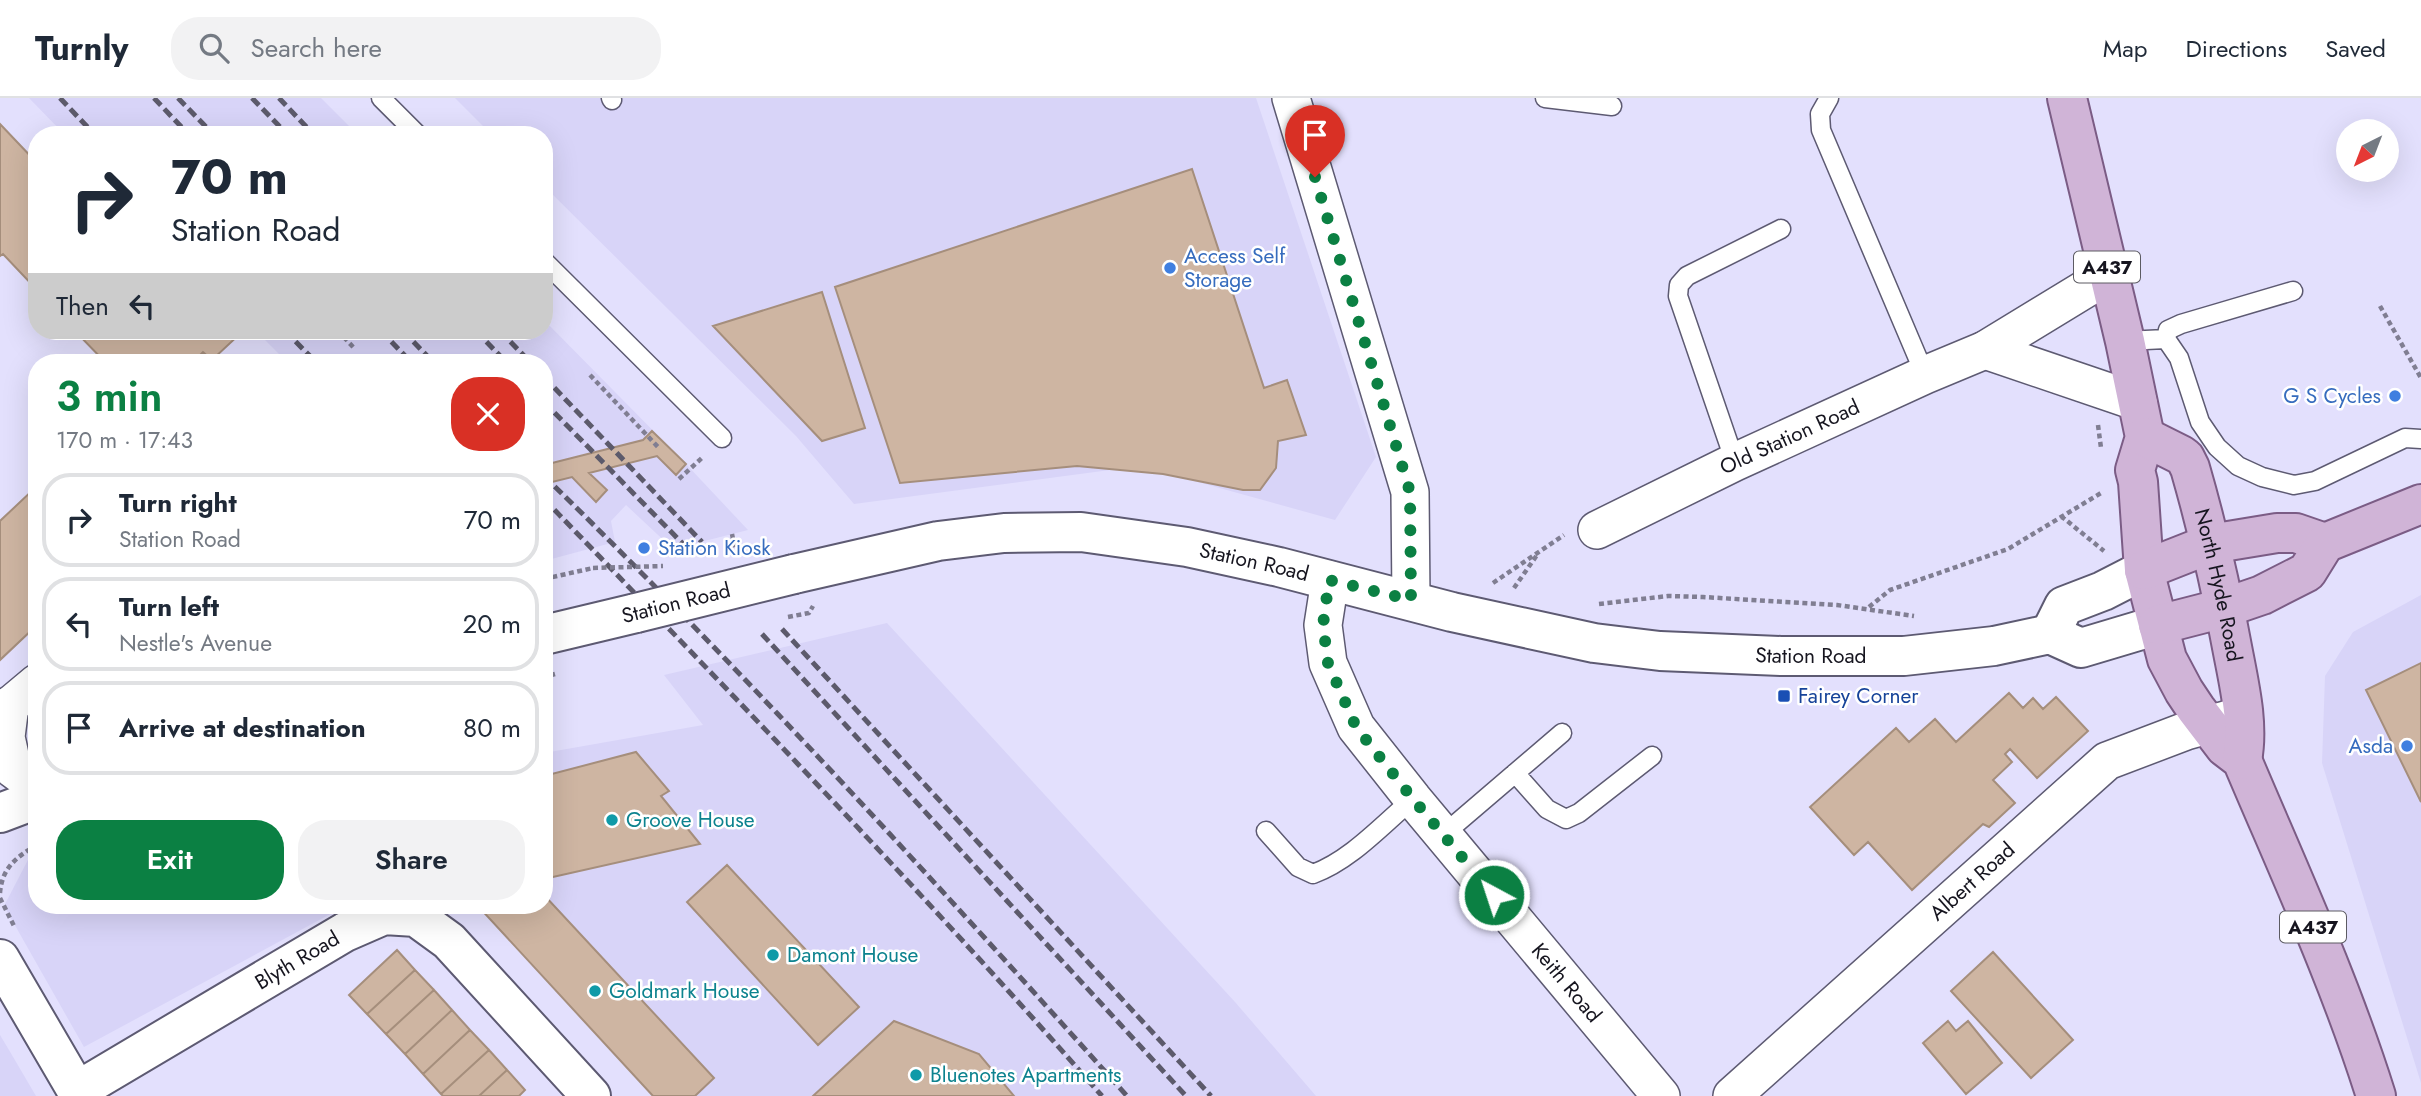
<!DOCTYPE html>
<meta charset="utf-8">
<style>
body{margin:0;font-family:Jost,sans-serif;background:#f2f2f3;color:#1f2937;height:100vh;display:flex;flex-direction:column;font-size:26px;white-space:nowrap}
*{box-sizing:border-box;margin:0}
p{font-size:23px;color:#747a83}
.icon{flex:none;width:38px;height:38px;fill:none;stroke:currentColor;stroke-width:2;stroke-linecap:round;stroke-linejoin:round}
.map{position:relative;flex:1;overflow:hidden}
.drawer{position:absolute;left:28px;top:256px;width:525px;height:560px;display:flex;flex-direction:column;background:#fff;border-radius:28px;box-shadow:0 7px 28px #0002}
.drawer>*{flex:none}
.hud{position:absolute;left:28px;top:28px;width:525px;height:214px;border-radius:28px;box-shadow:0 7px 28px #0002;background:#fff;color:#1f2937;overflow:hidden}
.needle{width:46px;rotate:222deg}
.fabs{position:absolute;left:2336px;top:21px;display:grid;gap:14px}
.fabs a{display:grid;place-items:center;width:63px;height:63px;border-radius:50%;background:#fff;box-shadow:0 7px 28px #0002;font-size:35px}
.pin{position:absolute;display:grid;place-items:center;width:60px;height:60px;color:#fff;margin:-72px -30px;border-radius:50% 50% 50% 0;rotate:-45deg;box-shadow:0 0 7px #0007}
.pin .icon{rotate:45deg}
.me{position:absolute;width:77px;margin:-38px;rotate:320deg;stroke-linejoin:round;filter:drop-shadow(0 0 5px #0008)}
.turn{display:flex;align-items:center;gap:24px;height:147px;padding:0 28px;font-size:32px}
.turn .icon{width:91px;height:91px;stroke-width:2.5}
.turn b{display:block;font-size:49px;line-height:60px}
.then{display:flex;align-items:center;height:66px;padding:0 28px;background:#0003;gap:14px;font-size:26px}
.round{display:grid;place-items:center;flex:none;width:74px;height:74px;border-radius:28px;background:#f2f2f3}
.summary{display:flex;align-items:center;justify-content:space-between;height:119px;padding:0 28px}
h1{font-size:42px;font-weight:600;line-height:52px;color:#0b8043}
.cta{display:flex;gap:14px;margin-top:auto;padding:14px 28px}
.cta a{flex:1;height:80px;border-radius:28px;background:#0b8043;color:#fff;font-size:28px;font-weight:600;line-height:80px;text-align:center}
.cta a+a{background:#f2f2f3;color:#1f2937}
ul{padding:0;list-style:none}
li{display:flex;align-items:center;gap:21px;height:94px;margin:0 14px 10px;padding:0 14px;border:4px solid #e0e1e3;border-radius:28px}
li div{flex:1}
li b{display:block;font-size:26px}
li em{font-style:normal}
header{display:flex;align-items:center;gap:42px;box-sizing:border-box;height:98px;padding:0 35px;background:#fff;border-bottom:2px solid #e0e1e3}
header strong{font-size:33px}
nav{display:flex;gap:38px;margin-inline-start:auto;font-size:24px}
.search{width:490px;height:63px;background:#f2f2f3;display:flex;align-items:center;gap:18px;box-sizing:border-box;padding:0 24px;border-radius:28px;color:#747a83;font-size:26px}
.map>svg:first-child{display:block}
</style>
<header>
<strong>Turnly</strong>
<div class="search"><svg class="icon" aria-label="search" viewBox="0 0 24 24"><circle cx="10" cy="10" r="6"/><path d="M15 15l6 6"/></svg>Search here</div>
<nav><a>Map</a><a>Directions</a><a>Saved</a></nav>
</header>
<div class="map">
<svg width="2421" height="998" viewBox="0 0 2421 998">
<rect width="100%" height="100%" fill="#e3e0fd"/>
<path fill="#d8d4f8" d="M29 0H321L358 37H65Z
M455 0H1256L1376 359 1335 422 1140 368 854 406 796 338 544 88V37H492Z
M544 222 686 366 748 432 673 451 626 407 611 423 615 444 544 463V264H287L256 233H544Z
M2421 497V985L2322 665 2325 578 2353 534Z
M887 525 1235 904 1316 998H667L506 807H544V655L703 627 664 577Z
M37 755V807H347L84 949 4 808 30 758Z
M0 937 9 952 36 998H0Z"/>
<path fill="#ceb5a2" stroke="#a58e7c" stroke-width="2" d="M0 26 37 65V192L3 156 0 158Z
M1192 71 1264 290 1287 282 1306 337 1278 343 1276 370 1260 392H1243L1163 376 1077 368 900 385 835 189Z
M822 194 865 330 822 343 713 228Z
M75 233H243L212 262 203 254 195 262 197 264H105Z
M652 333 686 366 676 377 657 358 589 375 607 392 596 404 572 379 544 386V367L643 342Z
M37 388V527L0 562V423Z
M2421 565V704L2366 592Z
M2009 595 2023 610 2033 600 2043 611 2056 599 2088 633 2037 680 2010 651 2005 656 2012 664 1993 682 2015 705 1989 729 1983 726 1912 792 1868 744 1854 757 1810 709 1896 630 1909 644 1935 621 1956 644Z
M636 654 669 693 661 698 700 746 544 781V678Z
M727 767 859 909 818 947 687 804Z
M544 797 714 980 695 998H653L477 807H544Z
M397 852 415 872 367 916 349 897Z
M1993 854 2073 942 2031 980 1951 893Z
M415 872 434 892 386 936 367 916Z
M434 892 452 912 405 956 386 936Z
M452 912 470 932 423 976 405 956Z
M894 923 979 956 1014 998H813Z
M1948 923 1956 933 1968 923 2002 965 1966 996 1923 945Z
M470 932 489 952 441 996 423 976Z
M489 952 507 972 479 998H443L441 996Z
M507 972 525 992 519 998H479Z"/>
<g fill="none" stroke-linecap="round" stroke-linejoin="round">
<g stroke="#5d5a72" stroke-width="21">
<path id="service" d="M381 0 418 37
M611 0 612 2
M1545 0 1612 8
M1829 0 1820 16 1821 32 1925 277
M544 163 722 340
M2166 241 2168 232 2181 226 2293 193
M2125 243 2166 241 2179 260 2200 324 2217 349 2238 368 2262 379 2294 387 2315 383 2405 340 2421 341
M1735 364 1678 198 1679 187 1687 178 1781 131
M1515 675 1547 711 1566 721 1579 715 1652 658
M1266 733 1298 769 1313 776C1351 762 1382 727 1413 701
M1444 736 1562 635"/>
</g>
<g stroke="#5d5a72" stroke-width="40">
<g id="minor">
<path d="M1291 0 1410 394 1411 502"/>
<path d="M1985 252 2138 304"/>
<path id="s1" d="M1597 432 1735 364 1925 277 1985 252 2095 185 2110 181"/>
<path id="s2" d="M1330 482 1323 527 1328 565 1356 629 1413 701 1661 998"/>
<path d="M10 607 6 639 13 671 28 682 37 685"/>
<path d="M0 616 37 585"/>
<path id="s3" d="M1732 998 2107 663 2186 633 2236 619"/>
</g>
</g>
<g stroke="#5d5a72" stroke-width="42">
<g id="tertiary">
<path id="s4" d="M794 476 938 443 1004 435 1081 434 1187 449 1279 469 1452 514 1594 545 1660 553 1781 558H1904L1994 548 2050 536 2081 550 2158 527"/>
<path d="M2050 536 2064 508 2103 493 2144 472"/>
<path d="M544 537 636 515"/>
<path d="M0 715 37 701"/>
<path d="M0 861 80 998"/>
<path id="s5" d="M80 998 92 984 345 834 384 817 416 819 449 843 591 998"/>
</g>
</g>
<g stroke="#7b5c85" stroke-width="42">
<g id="primary">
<path d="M2067 0 2125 243 2145 339 2135 372 2138 384 2144 472 2167 561 2184 593 2196 611 2225 649 2242 662C2289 773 2340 883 2376 998"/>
<path id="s6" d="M2145 339 2181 357 2185 360 2190 370C2207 429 2221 489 2232 549 2239 586 2249 626 2242 662"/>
<path d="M2144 472 2210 446 2277 435H2296L2325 445"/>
<path d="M2158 527 2224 510 2262 497 2307 474 2325 445 2421 406"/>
</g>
</g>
<path stroke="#807e92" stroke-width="4.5" stroke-dasharray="5 3.5" stroke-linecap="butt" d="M2380 208 2421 280
M338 233 355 251
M590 277 658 349
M2098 327 2101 350
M679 381 704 358
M2061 418 2104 453
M732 436 735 451
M544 481 593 470
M1493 485 1564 437
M1514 490 1537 457
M1599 506 1668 498 1703 499 1837 507 1914 518
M1869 509 1890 492 2008 451 2101 395
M544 579 555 576
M0 795C2 770 16 759 37 747
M0 800 14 828"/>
<use href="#service" stroke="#fff" stroke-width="18"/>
<use href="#minor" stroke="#fff" stroke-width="37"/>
<use href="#tertiary" stroke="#fff" stroke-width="38"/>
<use href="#primary" stroke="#d0b4d7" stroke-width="38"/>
<path stroke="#5c5a6b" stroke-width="5" stroke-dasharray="10 5" stroke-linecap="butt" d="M60 0 95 37
M154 0 189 37
M178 0 214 37
M252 0 288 37
M279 0 314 37
M285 233 316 264
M381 233 411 264
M403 233 433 264
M476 233 506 264
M500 233 530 264
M544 279 702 444
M544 304 685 448
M544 378C747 576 938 787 1127 998
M544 401C733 597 922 793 1102 998
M782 531 1211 998
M762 536 1186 998"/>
<g stroke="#5d5a72" stroke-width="42" stroke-linecap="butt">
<path id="tertiary-bridge" d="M636 515 794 476"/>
</g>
<path stroke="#807e92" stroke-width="4.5" stroke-dasharray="5 3.5" stroke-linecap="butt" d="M593 470 663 468
M788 519 809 515 813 508"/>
<use href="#tertiary-bridge" stroke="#fff" stroke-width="38"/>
</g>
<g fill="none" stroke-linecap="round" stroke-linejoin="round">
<path stroke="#0b8043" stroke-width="12" stroke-dasharray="0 21.6" d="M1315 79 1410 394 1411 502 1329 482 1323 527 1328 565 1356 629 1413 701 1494 797"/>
</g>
<g fill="#3f7fe0" stroke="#fff" stroke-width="2.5">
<circle cx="1170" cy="170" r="7"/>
<circle cx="2395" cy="298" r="7"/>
<circle cx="644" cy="450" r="7"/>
<circle cx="2407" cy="648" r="7"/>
</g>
<rect fill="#1a4fb4" stroke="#fff" stroke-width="2.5" x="1777" y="591" width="14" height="14" rx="3.5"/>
<g fill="#0f9aa8" stroke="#fff" stroke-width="2.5">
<circle cx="612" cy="722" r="7"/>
<circle cx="773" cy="857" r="7"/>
<circle cx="595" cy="893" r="7"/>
<circle cx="916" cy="977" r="7"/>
</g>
<g text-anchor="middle" stroke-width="5" stroke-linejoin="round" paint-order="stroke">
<g fill="#fff" stroke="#5c5b62" stroke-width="2">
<rect x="2074" y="153.5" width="66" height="31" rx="5"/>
<rect x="2280" y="813.5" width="66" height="31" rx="5"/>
</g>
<g font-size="19" font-weight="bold" fill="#16151f">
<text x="2107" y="176">A437</text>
<text x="2313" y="836">A437</text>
</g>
<g font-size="21" fill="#366cbe" stroke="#fff" text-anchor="start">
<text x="1184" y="165">Access Self<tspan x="1184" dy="24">Storage</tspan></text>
<text x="2381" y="305" text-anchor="end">G S Cycles</text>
<text x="658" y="457">Station Kiosk</text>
<text x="2393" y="655" text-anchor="end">Asda</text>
</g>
<g font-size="21" fill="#16151f" stroke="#fff">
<text dy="7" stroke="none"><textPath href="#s1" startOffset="214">Old Station Road</textPath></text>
<text dy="7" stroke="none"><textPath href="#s4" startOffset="467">Station Road</textPath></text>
<text dy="7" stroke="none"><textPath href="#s6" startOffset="177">North Hyde Road</textPath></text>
<text transform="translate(676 505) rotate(-14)" y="7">Station Road</text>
<text dy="7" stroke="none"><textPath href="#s4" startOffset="1034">Station Road</textPath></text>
<text dy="7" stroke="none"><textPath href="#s3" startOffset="322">Albert Road</textPath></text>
<text dy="7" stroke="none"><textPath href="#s5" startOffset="257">Blyth Road</textPath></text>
<text dy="7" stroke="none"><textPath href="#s2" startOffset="485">Keith Road</textPath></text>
</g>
<g font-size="21" fill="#164399" stroke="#fff" text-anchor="start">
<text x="1798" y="605">Fairey Corner</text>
</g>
<g font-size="21" fill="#0d838f" stroke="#fff" text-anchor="start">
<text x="626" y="729">Groove House</text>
<text x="787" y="864">Damont House</text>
<text x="609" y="900">Goldmark House</text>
<text x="930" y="984">Bluenotes Apartments</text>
</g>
</g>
</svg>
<div class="fabs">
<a><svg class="needle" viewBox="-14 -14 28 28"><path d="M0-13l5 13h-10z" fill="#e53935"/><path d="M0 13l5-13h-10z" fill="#747a83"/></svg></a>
</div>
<div class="pin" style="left:1315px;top:79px;background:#d93025"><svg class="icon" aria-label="arrive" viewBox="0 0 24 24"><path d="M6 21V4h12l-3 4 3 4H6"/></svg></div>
<svg class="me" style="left:1494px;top:797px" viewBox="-20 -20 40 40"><circle r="17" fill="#0b8043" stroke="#fff" stroke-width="3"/><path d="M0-11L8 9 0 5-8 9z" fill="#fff"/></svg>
<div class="hud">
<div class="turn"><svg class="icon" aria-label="right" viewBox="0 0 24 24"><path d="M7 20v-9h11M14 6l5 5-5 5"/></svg><div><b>70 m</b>Station Road</div></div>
<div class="then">Then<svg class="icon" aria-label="left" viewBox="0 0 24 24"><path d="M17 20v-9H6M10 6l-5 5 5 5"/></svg></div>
</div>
<section class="drawer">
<div class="summary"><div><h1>3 min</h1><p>170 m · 17:43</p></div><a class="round" style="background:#d93025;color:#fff"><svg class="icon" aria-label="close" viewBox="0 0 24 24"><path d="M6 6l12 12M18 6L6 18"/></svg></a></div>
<ul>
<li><svg class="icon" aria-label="right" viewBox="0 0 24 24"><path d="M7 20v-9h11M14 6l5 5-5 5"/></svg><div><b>Turn right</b><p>Station Road</p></div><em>70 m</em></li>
<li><svg class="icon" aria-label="left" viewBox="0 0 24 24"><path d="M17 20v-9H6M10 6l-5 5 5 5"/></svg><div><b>Turn left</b><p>Nestle's Avenue</p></div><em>20 m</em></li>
<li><svg class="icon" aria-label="arrive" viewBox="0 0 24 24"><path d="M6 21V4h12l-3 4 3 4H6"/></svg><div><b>Arrive at destination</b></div><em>80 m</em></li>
</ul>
<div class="cta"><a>Exit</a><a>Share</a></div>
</section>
</div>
